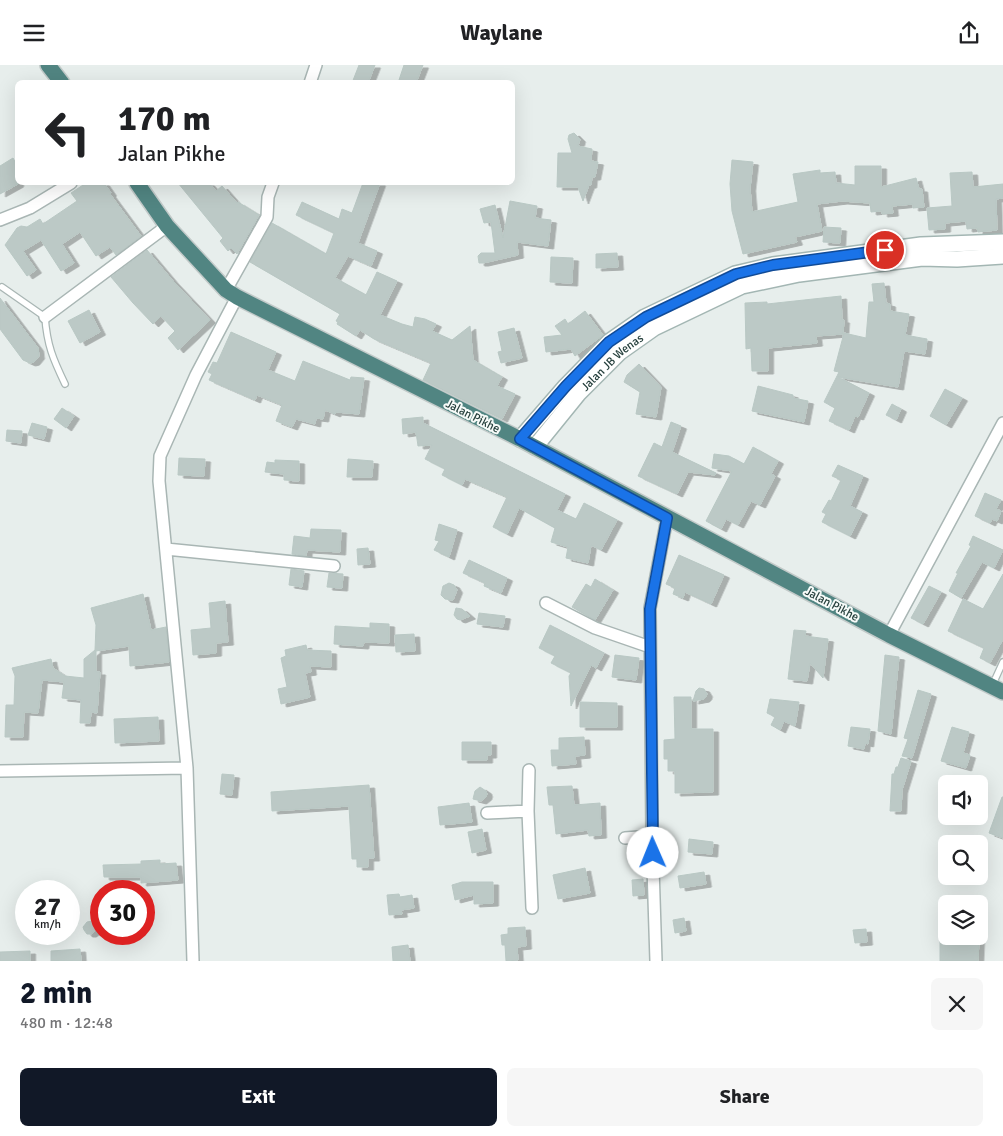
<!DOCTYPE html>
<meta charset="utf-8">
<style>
body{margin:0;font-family:Signika,sans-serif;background:#f6f6f6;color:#202124;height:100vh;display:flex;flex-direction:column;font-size:19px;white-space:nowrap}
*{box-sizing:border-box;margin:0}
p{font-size:16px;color:#757577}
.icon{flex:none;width:28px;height:28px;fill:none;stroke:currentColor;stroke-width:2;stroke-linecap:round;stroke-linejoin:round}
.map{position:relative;height:896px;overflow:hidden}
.details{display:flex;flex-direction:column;background:#fff;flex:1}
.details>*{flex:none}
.hud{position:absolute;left:15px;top:15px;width:500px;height:105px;border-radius:8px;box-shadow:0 5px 20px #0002;background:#fff;color:#202124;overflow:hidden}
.fabs{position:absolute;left:938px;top:710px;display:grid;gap:10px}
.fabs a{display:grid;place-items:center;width:50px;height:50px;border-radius:8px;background:#fff;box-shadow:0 5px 20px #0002;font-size:25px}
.speed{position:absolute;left:15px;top:815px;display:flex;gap:10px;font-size:25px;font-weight:700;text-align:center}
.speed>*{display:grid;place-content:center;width:65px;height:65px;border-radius:50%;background:#fff;box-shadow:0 5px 20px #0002;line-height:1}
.speed small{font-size:12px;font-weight:400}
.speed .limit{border:8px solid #d22;background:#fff;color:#111}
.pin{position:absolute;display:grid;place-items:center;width:42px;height:42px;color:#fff;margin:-21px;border:2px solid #fff;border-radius:50%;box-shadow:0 1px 5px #0007}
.me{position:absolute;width:55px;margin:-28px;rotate:359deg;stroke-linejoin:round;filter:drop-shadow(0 0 4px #0008)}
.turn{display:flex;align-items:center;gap:18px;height:105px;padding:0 20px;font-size:22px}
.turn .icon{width:65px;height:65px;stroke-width:2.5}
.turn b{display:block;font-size:35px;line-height:42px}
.round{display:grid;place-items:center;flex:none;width:52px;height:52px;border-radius:8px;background:#f6f6f6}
.overview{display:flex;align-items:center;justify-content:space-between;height:85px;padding:0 20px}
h1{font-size:30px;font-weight:800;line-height:38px;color:#111827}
.primary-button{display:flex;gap:10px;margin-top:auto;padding:10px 20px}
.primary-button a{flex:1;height:58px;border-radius:8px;background:#111827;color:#fff;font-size:20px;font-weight:800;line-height:58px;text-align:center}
.primary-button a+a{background:#f6f6f6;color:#202124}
header{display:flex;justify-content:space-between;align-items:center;height:65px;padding:0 20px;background:#fff;font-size:22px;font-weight:800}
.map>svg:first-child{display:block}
</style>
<header><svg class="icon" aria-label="menu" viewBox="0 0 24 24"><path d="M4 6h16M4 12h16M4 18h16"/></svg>Waylane<svg class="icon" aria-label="share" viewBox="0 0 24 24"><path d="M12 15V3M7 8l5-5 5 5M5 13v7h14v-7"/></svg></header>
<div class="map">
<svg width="1003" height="896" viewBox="0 0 1003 896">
<defs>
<filter id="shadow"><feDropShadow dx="5.5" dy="3" stdDeviation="0" flood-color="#0004"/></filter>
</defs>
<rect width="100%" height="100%" fill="#e7eeec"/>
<path fill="#bcc9c6" stroke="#b9c8c4" filter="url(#shadow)" d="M359 0H375L368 18H352Z
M404 0H423L416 18H398Z
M574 68 580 74 578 81 592 84 591 96 598 97 595 112H592L591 120H589L583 136 578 122H557L558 88H572L568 74 569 70Z
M13 93 18 102V119L0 129V101Z
M732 95 753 97 750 123 752 147 798 137 793 109 820 105V108L835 107 836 118 855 120V101H881V122L916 113 919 124H922L924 142 913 143V139L892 141 893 148 882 149V146L871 147 870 138 842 136 817 139 822 166 795 172 797 177 743 189 732 146 730 119Z
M972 107 973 122 1003 119V133L996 134 997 165 978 167 977 163 967 164 966 156 945 158V164L929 165 927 143 952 141 950 108Z
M86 118H104L111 128 110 129 141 171 116 190 110 182 96 191 80 167 62 179 74 198 61 206 41 175 23 186 36 205 27 211 5 180 17 163 21 161 27 162 40 154 43 159 77 136 71 128Z
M178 118H209L216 126 222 121 237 138 238 137 259 150 237 189 231 183 228 186 220 176 223 173Z
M363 118H380L358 178 377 186 371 201 348 191 335 213 366 230 377 207 397 216 380 250 402 259 413 262 415 252 425 254 436 259 432 266 452 275 470 261 473 295 502 312 497 321 515 329 502 354 423 315 431 298 374 274 360 265 356 271 337 259 338 257 336 256 340 249 250 197 272 158 326 189 334 168 296 150 302 137 339 154 342 144 352 148Z
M510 136 537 141 535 153 551 155 548 181 517 177 518 190 483 198H479L478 191 481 188H495L491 157 484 158 480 144 495 140 503 173Z
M824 162 841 163 840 178 823 177Z
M147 185 173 216 210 255 178 285 168 273 175 266 161 251 153 259 133 238 111 212Z
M617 188 618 202 596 203V189Z
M551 192 573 193 572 218 550 217Z
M884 218 886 238 890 239V246L909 249 905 270 927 274 925 289 904 286 898 322 838 312 869 328 858 352 855 351 849 365 829 356 835 343 824 337 839 307 834 306 844 268 866 273 869 237H874L872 219Z
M841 231 842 255H844L843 269 816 271 817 278 768 283V306H752L751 283 746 284 745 238 767 237V239Z
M0 233 38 283 39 291 34 297 30 298 23 295 0 264Z
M89 245 100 267 80 278 68 256Z
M585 246 603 270 575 291 571 284 546 287 544 272 562 270 555 261 565 254 568 259Z
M514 263 522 293 501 298 498 287 502 286 498 267Z
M231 267 276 287 268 305 295 316 303 296 350 315 351 312 364 313 359 349 336 347 335 349 325 345 323 354 316 353 315 359 296 354 292 362 276 356 282 340 257 330 255 335 209 315 212 309 208 307 213 297 217 298Z
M639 299 661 322 656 352 636 349 640 327 624 317 627 310Z
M758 321 793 330V333L808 336 804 357 752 346Z
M945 324 962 333 946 360 930 351Z
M892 339 901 344 896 355 886 350Z
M62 343 74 351 66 363 54 354Z
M423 352V358L565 429 557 445 576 454 584 438 617 455 601 485 591 480 588 498 566 493 568 482 551 477 555 463 519 443 507 469 493 462 507 432 465 414 462 420 442 410 445 404 425 394 432 380 418 381 416 367 403 369 402 354Z
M671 357 681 361 672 387 716 408 715 410 688 407 677 429 638 411 654 378 662 382Z
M32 358 47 362 44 374 28 370Z
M7 365 22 366 21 378 6 376Z
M753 382 778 396 771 409 775 411 760 440 751 436 738 460 726 454 721 464 706 456 732 406 712 403 714 389 729 391 744 399Z
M179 393 205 394 204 411 178 410Z
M348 394 373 396 372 412H347Z
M275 395 299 396V416L284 415V409L265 407 267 397 275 398Z
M838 400 863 411 850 441 862 447 850 471 822 457 826 449 822 447 829 435 831 436 841 415 832 411Z
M985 428 1001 435 996 444 1001 446 997 456 992 454 990 458 975 451Z
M439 459 457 465 449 492 434 485 439 476 435 475Z
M311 464 341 465 340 487 307 485 306 491 292 489 294 471 310 473Z
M973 471 1003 485 994 503 982 497 961 533 949 526 958 508H956L971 481 969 480Z
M368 483 370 499 358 500 357 484Z
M679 490 724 510 711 539 685 527 683 533 673 529 675 523 666 519Z
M469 495 507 513 501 528 484 521 485 518 463 508Z
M291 504 304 506 302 522 289 520Z
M329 508 343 509 342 523 327 522Z
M1003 509V574L990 598 980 593 984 583 948 566 963 534 983 544Z
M595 514 613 525 595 555 572 542 586 519 591 522Z
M449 518 454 520 457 525 453 535 445 534 441 530 443 521Z
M929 521 941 527 923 559 911 553Z
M143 529 151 565 166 562 169 597 130 601 129 581 96 586V607H100L97 648 91 647 90 658H80L81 635 62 633 64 617 42 615 38 648 24 647 23 672H5L6 640H14L15 611 12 603 51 594 53 603 65 611 84 613V594L95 585 96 560 91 543Z
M225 536 228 577 216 578V588L193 590 191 565 211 563 209 538Z
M456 543 462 544 470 551 460 555 457 554 454 550Z
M479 548 505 551 503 562 477 559Z
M370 558 389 559V578L364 577 363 581 334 579 335 561 370 563Z
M550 560 604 588 596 603 591 600 571 641 569 611 571 608 551 598 555 591 539 583Z
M794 565 806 566 805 571 828 574 823 613 810 598 807 616 788 614Z
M414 569 415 586 396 587 395 570Z
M306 580 307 585 331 586V602L310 601 311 607 305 608 310 632 281 639 278 624 287 622 281 593 286 591 285 585Z
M615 590 639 593 636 615 612 612Z
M885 590 899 592 891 669 878 666Z
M699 623 704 624 707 629 706 632 704 634 693 636 696 626Z
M918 625 931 629 912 693 902 691 908 674 904 673Z
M674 632H691V664H713V727L675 728V706H668V694H664V675L675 674Z
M770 634 799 637 795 661 784 656 780 665 771 660 775 652 767 648Z
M580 637 617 638V662H580Z
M158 652 159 676 115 678 114 654Z
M851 662 870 664 868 679 865 678 864 684 848 681Z
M952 662 969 667 963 688 970 690 966 703 941 696Z
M584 672 585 690 575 691 576 699 552 701 551 685H559V673Z
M462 677H491V690H487V695H462Z
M901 693 911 696 902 725 901 746H890L892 709H894L896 702H898Z
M222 709 234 710 232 730 220 729Z
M369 720 374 793H368V802H357V794H352L349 741 272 746 271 727Z
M572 721 574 740 600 738 601 770 589 771 588 765 556 769 553 740H549L547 722Z
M480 722 486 726 487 729 486 732 481 736 473 734 475 726Z
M1002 732H1003V773L989 768Z
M469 738 472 757 440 760 438 742Z
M482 764 486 785 472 788 468 767Z
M689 774 713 777 712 789 688 787Z
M160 795V799L176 798 178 815 141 818V812H104L103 800 141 799V796Z
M585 803 590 828 558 834 553 810Z
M704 807 706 819 680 823 678 811Z
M643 814 644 830 633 831 632 815Z
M462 817H493V838L474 839V830L455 835 452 820Z
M399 829 400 832 412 830 414 843 401 845 402 849 389 850 387 830Z
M684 853 686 866 675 868 673 855Z
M101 854V861L91 869H87L84 865 83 862 87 857Z
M525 862 526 881 517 882 518 895 506 896 505 880H502L501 870 508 869V863Z
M866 864 867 877 855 878 853 865Z
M940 874H979L978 896H940Z
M408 880 410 896H393L392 882Z
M80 884 81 896H51V886Z
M30 886V896H0V887Z"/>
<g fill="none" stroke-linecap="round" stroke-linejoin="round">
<g stroke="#a9b6b4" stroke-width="8">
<path id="service" d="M2 222 45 252C47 280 53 294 65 319
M992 621 1003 597"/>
</g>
<g stroke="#a9b6b4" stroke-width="14">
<path id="minor" d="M310 18 316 0
M0 155 30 143 71 118
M226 225 267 152 268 132 273 118
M45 252 167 161
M166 484 334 501
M546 538 595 563 650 582
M889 570 1003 358
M529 705 528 746 532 843
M0 706 187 703
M487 748 528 746
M625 773 652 771
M193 896 187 703 159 416 160 391 196 310 237 232
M656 896 652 771 650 543 667 453"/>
</g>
<g stroke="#a3b6b3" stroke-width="18">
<g id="secondary">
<path d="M520 374 566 321 609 277 645 252 735 209 773 200 921 180 1003 177"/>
<path id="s1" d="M535 382 578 329 620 287 654 263 742 221 799 209 922 193 957 194 1003 191"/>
</g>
</g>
<g stroke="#c2cac9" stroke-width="18">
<path id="trunk" d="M48 0 62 18
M137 118 167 161 226 225 237 232 520 374 889 570 1003 627"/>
</g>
<use href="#service" stroke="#fff" stroke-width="5.5"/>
<use href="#minor" stroke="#fff" stroke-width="11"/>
<use href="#secondary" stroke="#fff" stroke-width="15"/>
<use href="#trunk" stroke="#518582" stroke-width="15"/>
</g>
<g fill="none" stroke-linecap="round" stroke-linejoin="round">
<g stroke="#114b97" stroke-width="12">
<path id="route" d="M653 788 650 544 667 453 520 374 566 321 609 277 646 252 736 209 773 200 885 185"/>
</g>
<use href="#route" stroke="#1a73e8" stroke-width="9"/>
</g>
<g text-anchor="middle" stroke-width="4" stroke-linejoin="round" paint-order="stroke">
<g font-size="12" fill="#26403d" stroke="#f7fbf9">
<text dy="4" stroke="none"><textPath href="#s1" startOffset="115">Jalan JB Wenas</textPath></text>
<text transform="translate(473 351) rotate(27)" y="4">Jalan Pikhe</text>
<text transform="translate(832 539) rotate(28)" y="4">Jalan Pikhe</text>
</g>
</g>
</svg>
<div class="fabs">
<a><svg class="icon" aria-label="sound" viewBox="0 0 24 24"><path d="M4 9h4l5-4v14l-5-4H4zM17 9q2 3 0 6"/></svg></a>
<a><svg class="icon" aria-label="search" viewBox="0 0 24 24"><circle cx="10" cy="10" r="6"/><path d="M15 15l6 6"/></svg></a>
<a><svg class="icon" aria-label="layers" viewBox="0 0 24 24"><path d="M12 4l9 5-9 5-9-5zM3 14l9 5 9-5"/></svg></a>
</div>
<div class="speed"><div>27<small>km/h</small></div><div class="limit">30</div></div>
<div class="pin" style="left:885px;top:185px;background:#d93025"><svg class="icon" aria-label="arrive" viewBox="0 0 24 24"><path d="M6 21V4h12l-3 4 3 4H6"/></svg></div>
<svg class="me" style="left:653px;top:788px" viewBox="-20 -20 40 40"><circle r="19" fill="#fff"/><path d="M0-13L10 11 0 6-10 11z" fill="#1a73e8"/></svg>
<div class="hud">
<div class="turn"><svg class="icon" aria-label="left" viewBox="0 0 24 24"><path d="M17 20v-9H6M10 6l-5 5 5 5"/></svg><div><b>170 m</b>Jalan Pikhe</div></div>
</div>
</div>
<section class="details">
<div class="overview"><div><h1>2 min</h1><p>480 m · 12:48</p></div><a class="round"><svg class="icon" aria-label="close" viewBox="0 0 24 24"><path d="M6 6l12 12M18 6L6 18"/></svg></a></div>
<div class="primary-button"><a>Exit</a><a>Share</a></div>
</section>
